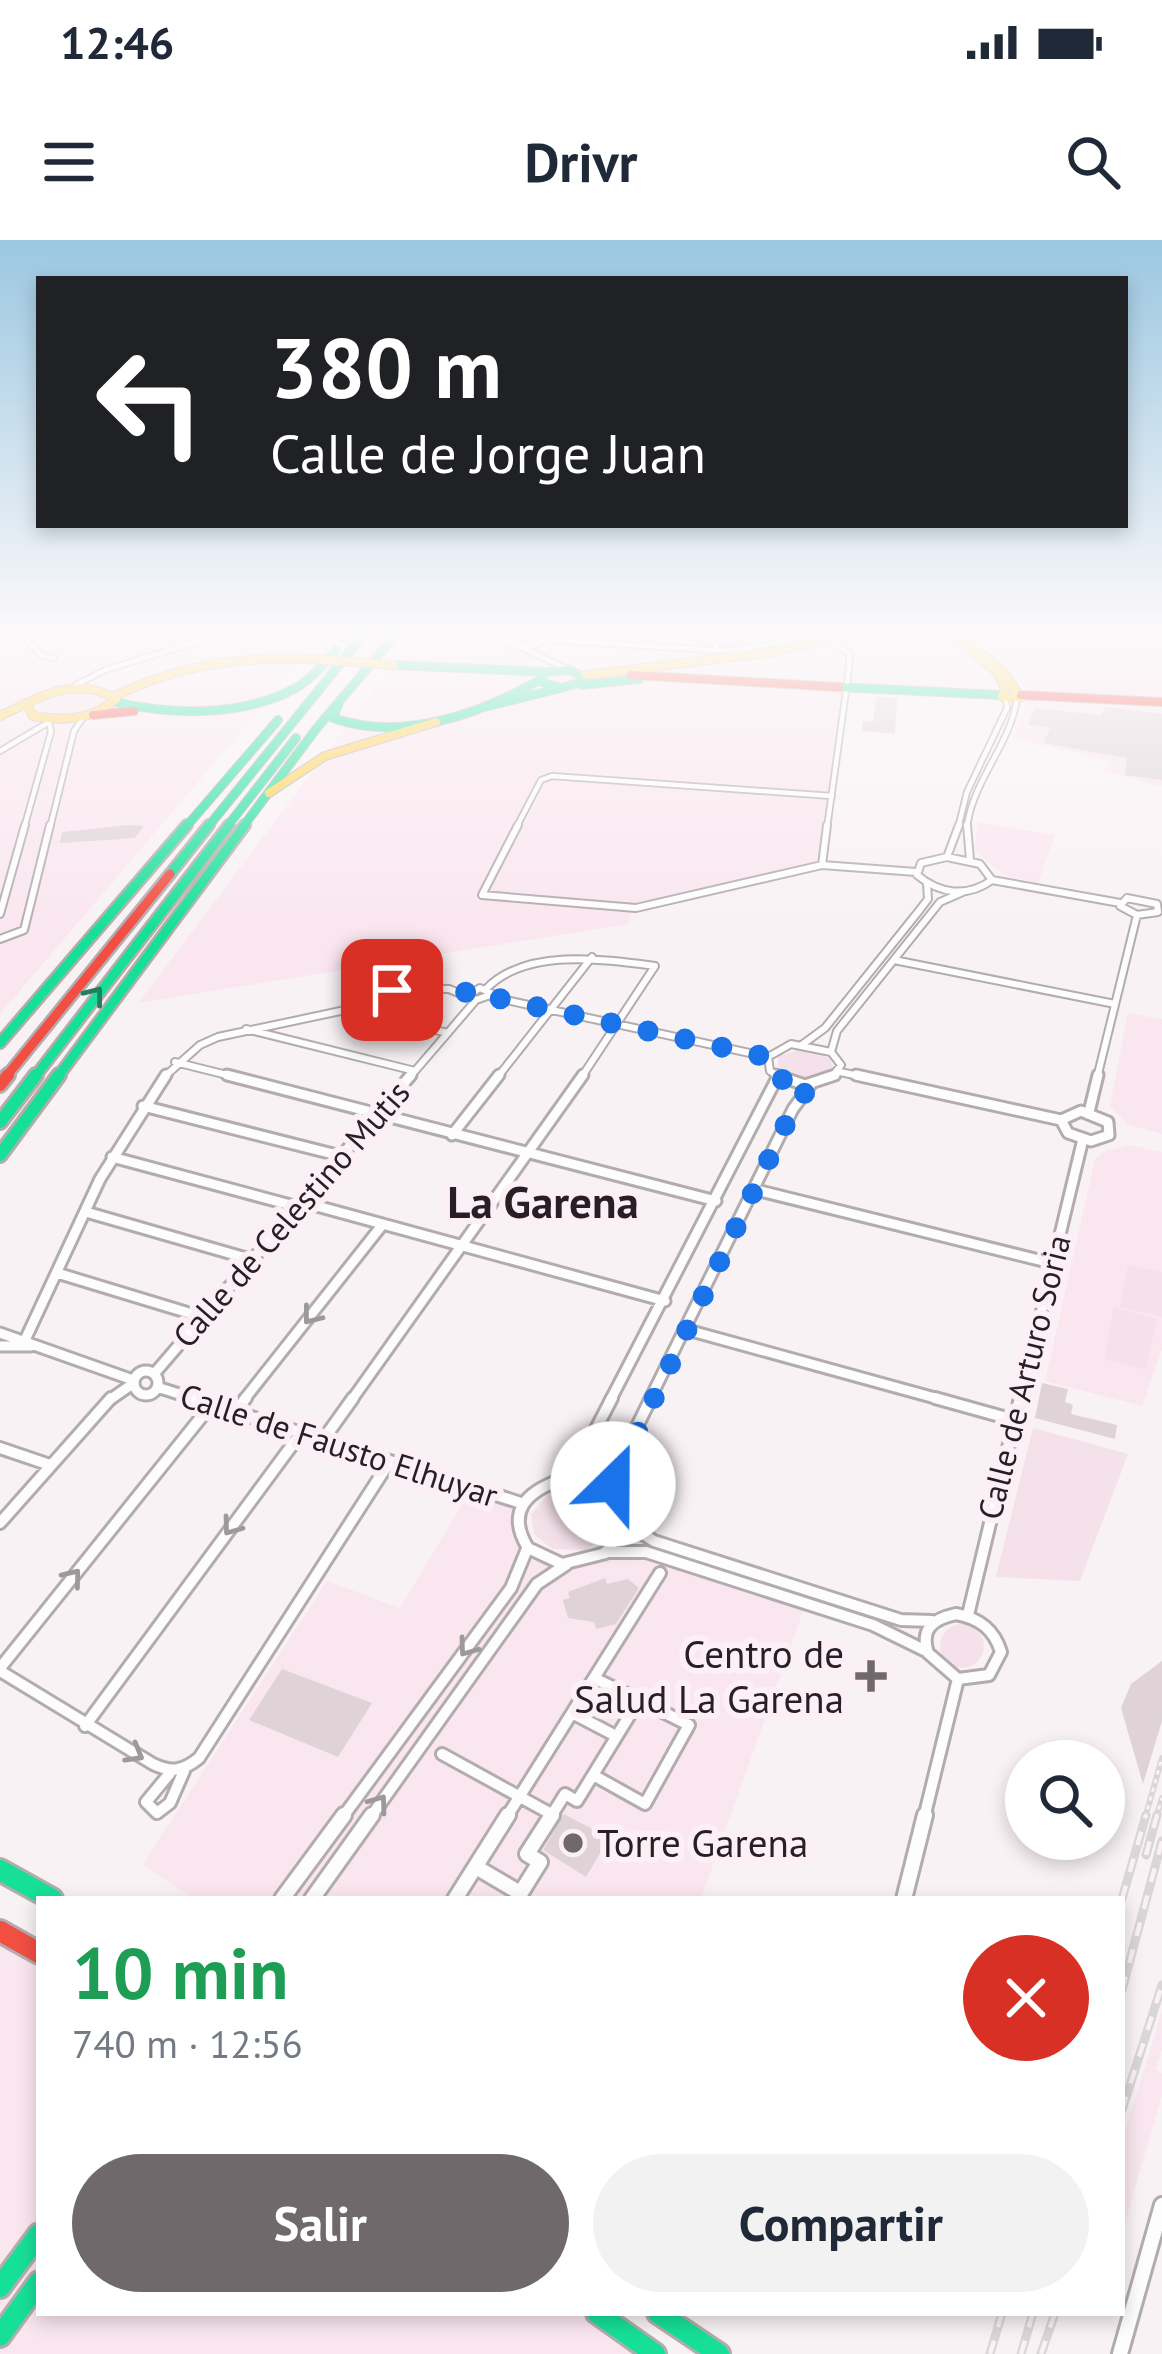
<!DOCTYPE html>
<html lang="es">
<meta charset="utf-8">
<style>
body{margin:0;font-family:"PT Sans",sans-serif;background:#f2f2f3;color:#1f2937;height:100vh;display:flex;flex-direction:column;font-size:45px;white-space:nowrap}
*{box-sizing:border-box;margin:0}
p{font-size:39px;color:#747a83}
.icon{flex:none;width:66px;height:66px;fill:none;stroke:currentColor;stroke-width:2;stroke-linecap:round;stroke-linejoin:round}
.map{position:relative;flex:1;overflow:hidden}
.drawer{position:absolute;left:36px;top:1656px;width:1089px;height:420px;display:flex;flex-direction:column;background:#fff;border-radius:0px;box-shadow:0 6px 18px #0003}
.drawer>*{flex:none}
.hud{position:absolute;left:36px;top:36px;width:1092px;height:252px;border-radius:0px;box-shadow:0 6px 18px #0003;background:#202124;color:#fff;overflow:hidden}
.buttons{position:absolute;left:1005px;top:1500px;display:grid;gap:24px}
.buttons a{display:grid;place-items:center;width:120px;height:120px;border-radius:50%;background:#fff;box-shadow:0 6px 18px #0003;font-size:60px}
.pin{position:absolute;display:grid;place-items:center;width:102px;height:102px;color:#fff;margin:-51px;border-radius:24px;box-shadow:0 6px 18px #0006}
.me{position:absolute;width:132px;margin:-66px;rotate:23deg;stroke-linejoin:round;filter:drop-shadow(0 0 9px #0008)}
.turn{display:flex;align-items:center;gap:42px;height:252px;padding:0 36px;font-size:54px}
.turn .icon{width:156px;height:156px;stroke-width:2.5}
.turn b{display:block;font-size:84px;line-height:102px}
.round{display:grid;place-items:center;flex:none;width:126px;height:126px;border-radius:63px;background:#f2f2f3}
.summary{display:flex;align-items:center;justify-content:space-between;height:204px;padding:0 36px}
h1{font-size:72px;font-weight:600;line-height:90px;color:#1e9e55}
.action{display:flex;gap:24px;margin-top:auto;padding:24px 36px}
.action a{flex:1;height:138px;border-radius:72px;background:#70696c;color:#fff;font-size:48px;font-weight:600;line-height:138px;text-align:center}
.action a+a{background:#f2f2f3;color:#1f2937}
.status{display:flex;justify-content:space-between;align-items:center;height:84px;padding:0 60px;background:#fff;direction:ltr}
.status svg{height:33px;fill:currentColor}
header{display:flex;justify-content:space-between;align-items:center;height:156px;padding:0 36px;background:#fff;font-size:54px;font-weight:600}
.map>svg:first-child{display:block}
</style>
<div class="status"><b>12:46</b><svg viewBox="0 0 49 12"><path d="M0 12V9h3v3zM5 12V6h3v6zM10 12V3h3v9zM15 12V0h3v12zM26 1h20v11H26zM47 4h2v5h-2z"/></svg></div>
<header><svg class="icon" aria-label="menu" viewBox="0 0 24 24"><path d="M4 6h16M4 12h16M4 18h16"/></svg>Drivr<svg class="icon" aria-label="search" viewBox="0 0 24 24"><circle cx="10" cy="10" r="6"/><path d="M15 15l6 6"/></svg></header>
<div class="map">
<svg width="1162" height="2114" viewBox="0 0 1162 2114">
<rect width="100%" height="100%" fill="#f9f2f5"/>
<path fill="#fae6ef" d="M0 393H330L310 411 0 774Z
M417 393H948L996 431 1005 452 847 448 821 629 632 673 628 684 138 763Z
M1028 460 1162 464V547L1104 531 1111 521 1014 498Z
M979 582 1055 595 1038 643 1007 636 984 619 974 609Z
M1128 773 1162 779V894L1127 884 1110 866Z
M1129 905 1162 912V1109L1142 1166 1045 1141 1095 920 1101 913Z
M472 1248 521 1263 519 1298 552 1322 636 1311 806 1363 701 1659H193L143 1624 327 1341 400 1368Z
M0 1691 39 1713V2073H597L655 2114H0Z
M1162 1772V1808L1156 1829 1162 1833V1855L1122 1993V1902Z"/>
<path fill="#f5e1ea" d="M967 393H1154L1162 396V460L1027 452 1011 426Z
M73 450 96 451 110 459 109 463 75 476 36 470 45 457Z
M802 809 829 818 833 826 829 834 803 841 778 830V816Z
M1128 1025 1162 1032V1077L1120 1067Z
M1114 1068 1157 1079 1146 1130 1104 1119Z
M1033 1188 1128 1214 1080 1341 996 1337Z
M576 1249 594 1254 607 1266 609 1291 587 1310 552 1309 534 1294 531 1274 551 1252Z
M940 1406a22 22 0 1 1 44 0a22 22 0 1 1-44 0Z"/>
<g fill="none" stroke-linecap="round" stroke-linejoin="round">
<path stroke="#c7e4d6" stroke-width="3" d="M1151 393 1162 397"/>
</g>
<path fill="#dfd3d8" d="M876 457 897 458 895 494 862 491 863 481 873 482Z
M1105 467 1162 474V540L1125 535 1127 518 1044 503 1050 487 1028 485 1035 468 1101 475Z
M128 585 144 586 135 598 60 603 62 592Z
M1042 1143 1068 1149 1065 1162 1073 1165 1071 1174 1117 1185 1115 1199 1035 1178Z
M605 1338 607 1344 628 1339 639 1348 616 1384 596 1389 594 1382 568 1378 563 1360 570 1358 568 1352Z
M1162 1421V1481L1143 1544 1121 1468 1131 1444Z
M282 1429 372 1463 338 1517 249 1480Z
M564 1574 609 1598 586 1637 543 1610Z"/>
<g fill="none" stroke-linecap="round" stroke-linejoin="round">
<g stroke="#b3acaf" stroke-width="8">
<path id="street-far4" d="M20 393 42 416 54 418
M336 393 341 398
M424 393 419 396H440
M433 393 513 398
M525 397 538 404 522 408 507 403Z
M535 399 730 411 792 400 795 393
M832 399 850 415 847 444
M526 410 570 430
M714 410 723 393
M74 446 105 430 226 393
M0 511 49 482
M24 588 51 492 49 480
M50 588 74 491 83 478
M516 588 541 540 552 536 832 556
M827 588 846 451
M958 588 967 552 1007 468 1006 459
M967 588C972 541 1010 506 1017 459"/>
</g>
<g stroke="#b3acaf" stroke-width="10">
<path id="street-far3" d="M518 585 482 655 636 668 822 625 916 632
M967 585 970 620
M947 617 980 624 992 640C967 658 940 654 917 635L921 623Z
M947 617 959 585
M822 625 827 585
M992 640 1120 663
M1127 658 1157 664 1158 672 1137 675 1120 666Z
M0 674 25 585
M0 699 24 690 50 585
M894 720 1115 764
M486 749C525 708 603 719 655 726L581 838
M492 757 768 817
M348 770 448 793
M246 789 415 831
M803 804 825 788 918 672 928 659 927 644
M831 812 837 791 940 662 963 652
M175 822 239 838
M840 832 869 838
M163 838 200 805 218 797 350 769 406 748 449 749 476 760 493 754 480 748 470 754
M409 838 476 760
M497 838 592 717
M782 838 770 831 768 817 791 804 831 812 841 825 831 838
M1097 838 1137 675"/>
</g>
<g stroke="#b3acaf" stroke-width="15">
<path id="street-far2" d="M227 835 716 961
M776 835 805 845 835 835
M856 835 1061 880
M143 866 341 916
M1081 871 1108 882 1109 895 1091 901 1068 893 1061 880Z
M1089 872 1098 835
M452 895 499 835
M112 917 298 967
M756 950 1051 1023
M302 962 665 1061
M86 972 253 1020
M57 1033 202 1077
M684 1089 946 1161
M0 1093 133 1140
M25 1100 100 939 166 835
M0 1106H31
M134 1143a12 12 0 1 1 24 0a12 12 0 1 1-24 0Z
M154 1134 411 835
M157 1147 201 1161
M108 1161 131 1145
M243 1161 383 984
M351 1161 583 835
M610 1161 777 838
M649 1161 793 869 810 846
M1020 1161 1083 899"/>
</g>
<g stroke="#b3acaf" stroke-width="16">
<path id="street-far1" d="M192 1158 521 1263
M935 1158 1014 1180
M234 1173 246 1158
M323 1200 353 1158
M0 1208 50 1225
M560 1240 583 1214 612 1158
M560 1240C591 1244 618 1253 622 1288L606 1313 562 1324 528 1308C506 1272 526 1252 560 1240Z
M611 1255 618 1225 651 1158
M622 1281 654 1301 901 1380 932 1381
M0 1283 111 1158
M605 1312H646L873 1385 924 1410
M956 1374C979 1378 994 1389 1001 1412L989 1435 958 1439 928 1413C920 1389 933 1379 956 1374Z
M968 1375 1020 1158
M0 1428 211 1165
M0 1431 153 1524C172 1533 183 1531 199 1518L390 1221
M572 1473 616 1496
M85 1486 301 1193
M442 1514 553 1575
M170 1533 146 1562 157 1573 170 1563 184 1531
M593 1535 645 1564 689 1485 639 1460
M342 1578 511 1348 527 1309
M370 1578 537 1344 567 1324
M506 1578 660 1333
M550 1578 565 1554 577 1561 639 1460 594 1438
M924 1578 958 1439"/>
</g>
<g stroke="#b3acaf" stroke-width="20">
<path id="street" d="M476 1627 520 1653
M282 1659 344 1575
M312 1659 372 1575
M455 1659 508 1575
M517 1659 540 1622 527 1614 552 1575
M904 1659 925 1575
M1120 2114 1162 1965"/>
</g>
<g stroke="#b3acaf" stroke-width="10">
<path id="fast-far3" d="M394 425 547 432
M570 430 588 440 561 448 538 441 547 432Z
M582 445 639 439
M856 448 839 447 1000 455
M115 462C172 475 241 477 294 449 311 440 323 424 336 410
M339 463 333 478C401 502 478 475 538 441
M484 467 561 448
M185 588 278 480
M207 588 365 393
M226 588 296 498
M242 588 316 489 397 393"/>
</g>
<g stroke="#b3acaf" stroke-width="14">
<path id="fast-far2" d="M170 634 209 585
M0 803 187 585
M34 838 229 585
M57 838 245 585"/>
</g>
<g stroke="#b3acaf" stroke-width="18">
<path id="fast-far1" d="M0 882 36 835
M0 915 59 835"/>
</g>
<g stroke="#b3acaf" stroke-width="26">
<path id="fast" d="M0 1630 52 1659
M0 2047 39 1994
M597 2073 655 2114
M658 2073 719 2114
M0 2096 39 2042"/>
</g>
<g stroke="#b3acaf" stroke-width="10">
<path id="slow" d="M948 393 996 431 1005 448 1002 457H1021L1003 431 957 393
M586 435 766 413 858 393
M115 456C180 424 243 416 315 419
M0 476C39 458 75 434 116 459 91 481 64 481 33 476L27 464
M269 553 325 516 436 482"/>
</g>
<g stroke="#b3acaf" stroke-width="10">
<path id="jam-far3" d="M631 435 839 447
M1021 455 1162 462
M93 475 134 471"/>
</g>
<g stroke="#b3acaf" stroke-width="14">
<path id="jam-far2" d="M5 838 170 634"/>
</g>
<g stroke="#b3acaf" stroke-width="18">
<path id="jam-far1" d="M0 845 8 835"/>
</g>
<g stroke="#b3acaf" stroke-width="26">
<path id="jam" d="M0 1691 39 1713"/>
</g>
<use href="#street-far4" stroke="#fefdfe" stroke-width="4.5"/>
<use href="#street-far3" stroke="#fefdfe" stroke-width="6"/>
<use href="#street-far2" stroke="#fefdfe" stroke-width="9"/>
<use href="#street-far1" stroke="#fefdfe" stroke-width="10"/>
<use href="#street" stroke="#fefdfe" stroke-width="14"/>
<use href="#fast-far3" stroke="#16e098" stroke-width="8"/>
<use href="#fast-far2" stroke="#16e098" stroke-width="9"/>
<use href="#fast-far1" stroke="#16e098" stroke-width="12"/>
<use href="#fast" stroke="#16e098" stroke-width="20"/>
<use href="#slow" stroke="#ffcf43" stroke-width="8"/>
<use href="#jam-far3" stroke="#f24e42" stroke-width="8"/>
<use href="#jam-far2" stroke="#f24e42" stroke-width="9"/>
<use href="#jam-far1" stroke="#f24e42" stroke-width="12"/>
<use href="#jam" stroke="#f24e42" stroke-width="20"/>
<g stroke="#d8d6d6" stroke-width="6">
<path id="rail-far1" d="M1145 1578 1162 1518
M1156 1578 1162 1558"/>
</g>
<g stroke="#d8d6d6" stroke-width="9">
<path id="rail" d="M1146 1615 1157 1575
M1122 1659 1146 1575
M1122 1750 1162 1601
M1122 1870 1162 1745
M990 2114 1002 2073
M1021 2114 1033 2073
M1041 2114 1055 2073"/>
</g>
<use href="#rail-far1" stroke="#fceff5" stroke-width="3" stroke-dasharray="4.5" stroke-linecap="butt"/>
<use href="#rail" stroke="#fceff5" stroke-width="4.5" stroke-dasharray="14" stroke-linecap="butt"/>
<g stroke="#b3acaf" stroke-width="10" stroke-linecap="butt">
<path id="slow-bridge" d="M315 419 394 425"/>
</g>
<use href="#slow-bridge" stroke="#ffcf43" stroke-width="8"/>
</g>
<defs><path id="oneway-chevron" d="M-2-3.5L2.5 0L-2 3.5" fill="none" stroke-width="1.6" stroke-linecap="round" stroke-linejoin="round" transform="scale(3)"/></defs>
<use stroke="#1e805e" href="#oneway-chevron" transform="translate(95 755) rotate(-52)"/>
<g stroke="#9d999b">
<use href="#oneway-chevron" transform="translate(311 1076) rotate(128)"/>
<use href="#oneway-chevron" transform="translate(231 1287) rotate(126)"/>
<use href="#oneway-chevron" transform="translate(73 1337) rotate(-51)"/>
<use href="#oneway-chevron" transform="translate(467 1408) rotate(126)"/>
<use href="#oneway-chevron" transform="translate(135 1514) rotate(30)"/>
<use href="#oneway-chevron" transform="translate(379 1563) rotate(-54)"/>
</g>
<linearGradient id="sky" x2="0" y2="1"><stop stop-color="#9bc7e1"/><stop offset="0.57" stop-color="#fcf9fa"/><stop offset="1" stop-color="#fcf9fa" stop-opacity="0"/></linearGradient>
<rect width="1162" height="689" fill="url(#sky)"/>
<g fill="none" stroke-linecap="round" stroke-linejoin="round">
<path stroke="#1a73e8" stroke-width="21" stroke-dasharray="0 37.8" d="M392 750C416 740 458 741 476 760L492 757 767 817 770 831 786 842 810 846 793 869 613 1244"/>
</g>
<g fill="#70696c" stroke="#fceff5" stroke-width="4.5">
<path d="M865 1418h12v12h12v12h-12v12h-12v-12h-12v-12h12z"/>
<circle cx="573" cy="1603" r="12"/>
</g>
<g text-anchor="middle" stroke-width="12" stroke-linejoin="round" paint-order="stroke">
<g font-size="33" fill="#271f23" stroke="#fceff5">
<text transform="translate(291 974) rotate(-49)" y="12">Calle de Celestino Mutis</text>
<text transform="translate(1024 1137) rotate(-76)" y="12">Calle de Arturo Soria</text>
<text transform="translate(339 1205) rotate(18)" y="12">Calle de Fausto Elhuyar</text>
</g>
<g font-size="39" fill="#271f23" stroke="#fceff5" text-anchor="end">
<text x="844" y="1428">Centro de<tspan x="844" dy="45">Salud La Garena</tspan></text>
<text x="597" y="1617" text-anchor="start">Torre Garena</text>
</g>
<g font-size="45" font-weight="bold" fill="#271f23" stroke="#fceff5">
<text x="543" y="978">La Garena</text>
</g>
</g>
</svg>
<div class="buttons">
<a><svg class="icon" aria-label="search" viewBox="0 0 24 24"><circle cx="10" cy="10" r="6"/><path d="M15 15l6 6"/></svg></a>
</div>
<div class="pin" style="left:392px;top:750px;background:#d93025"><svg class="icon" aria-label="arrive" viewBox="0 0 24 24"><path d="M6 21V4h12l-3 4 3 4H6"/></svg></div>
<svg class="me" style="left:613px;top:1244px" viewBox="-20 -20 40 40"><circle r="19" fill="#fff"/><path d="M0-13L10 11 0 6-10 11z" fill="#1a73e8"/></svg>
<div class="hud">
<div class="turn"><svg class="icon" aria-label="left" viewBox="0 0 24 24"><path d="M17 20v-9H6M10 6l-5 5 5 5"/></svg><div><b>380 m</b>Calle de Jorge Juan</div></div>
</div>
<section class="drawer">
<div class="summary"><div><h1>10 min</h1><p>740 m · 12:56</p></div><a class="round" style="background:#d93025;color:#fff"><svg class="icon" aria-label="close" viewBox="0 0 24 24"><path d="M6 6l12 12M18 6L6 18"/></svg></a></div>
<div class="action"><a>Salir</a><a>Compartir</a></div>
</section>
</div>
